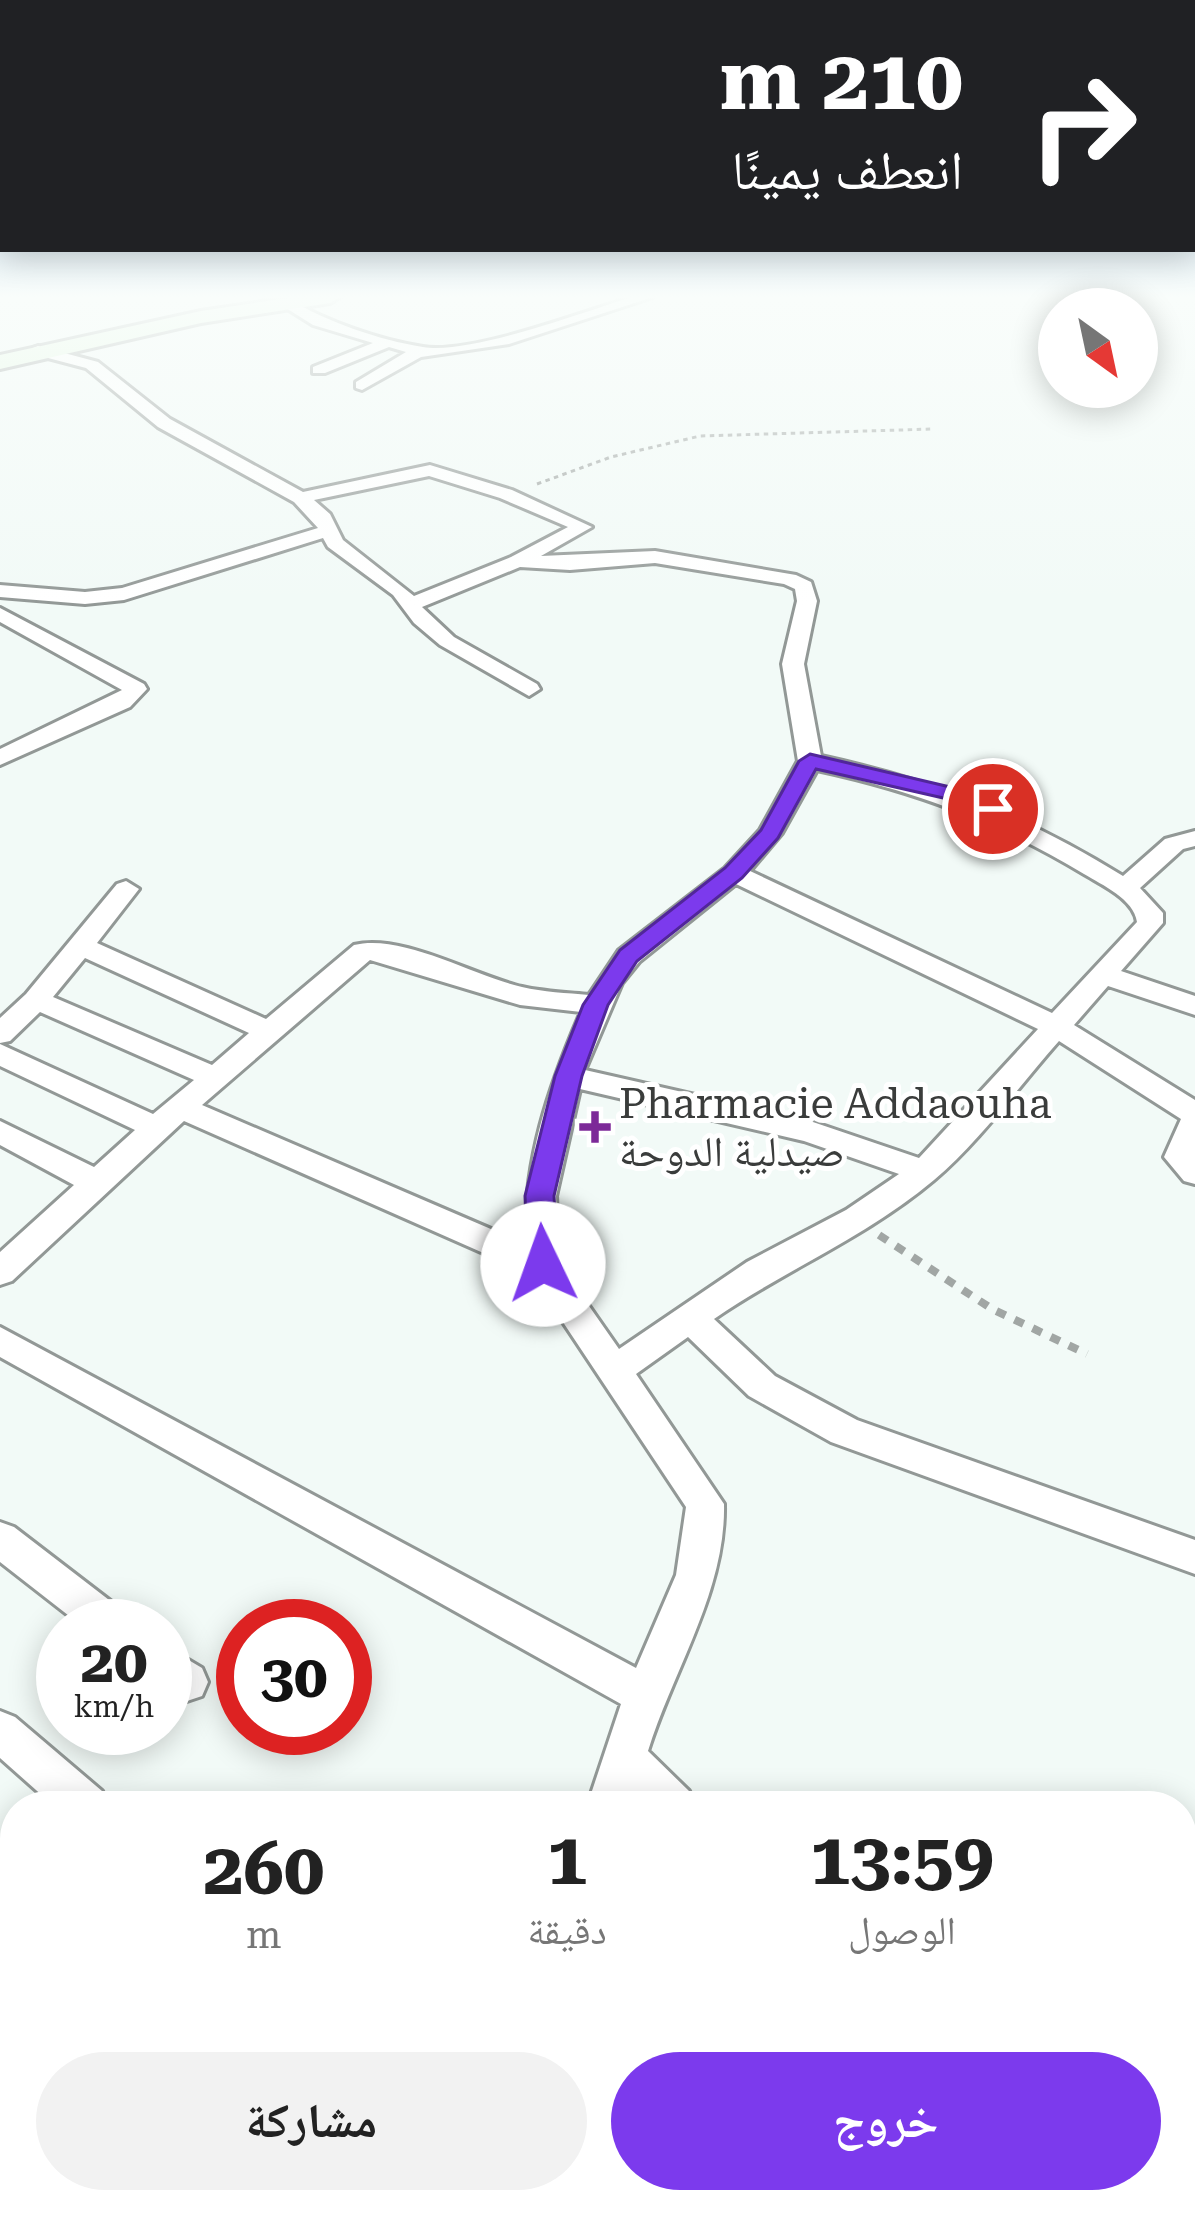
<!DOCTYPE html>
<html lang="ar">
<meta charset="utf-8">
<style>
body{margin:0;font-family:"Roboto Serif","Noto Naskh Arabic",serif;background:#f2f2f2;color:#222;direction:rtl;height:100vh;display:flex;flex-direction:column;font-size:45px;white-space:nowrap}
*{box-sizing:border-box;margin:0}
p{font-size:39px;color:#767676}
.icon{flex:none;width:66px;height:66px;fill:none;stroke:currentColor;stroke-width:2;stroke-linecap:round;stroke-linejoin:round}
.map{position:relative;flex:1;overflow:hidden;direction:ltr}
.drawer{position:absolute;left:0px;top:1791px;width:1197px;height:423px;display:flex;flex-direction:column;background:#fff;border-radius:48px 48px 0 0;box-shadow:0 6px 30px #0003;direction:rtl}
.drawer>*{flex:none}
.hud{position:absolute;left:0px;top:0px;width:1197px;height:252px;box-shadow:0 6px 30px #0003;direction:rtl;background:#202124;color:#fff;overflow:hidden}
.needle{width:78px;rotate:147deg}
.tools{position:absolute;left:1038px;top:288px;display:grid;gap:24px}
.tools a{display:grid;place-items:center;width:120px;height:120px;border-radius:50%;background:#fff;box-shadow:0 6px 30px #0003;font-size:60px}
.speed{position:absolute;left:36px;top:1599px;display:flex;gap:24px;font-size:60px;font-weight:700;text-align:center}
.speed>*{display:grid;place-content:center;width:156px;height:156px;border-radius:50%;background:#fff;box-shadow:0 6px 30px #0003;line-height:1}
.speed small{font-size:30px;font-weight:400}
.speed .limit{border:18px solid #d22;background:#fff;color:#111}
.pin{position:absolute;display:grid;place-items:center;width:102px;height:102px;color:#fff;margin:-51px;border:6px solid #fff;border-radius:50%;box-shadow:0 3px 12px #0007}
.me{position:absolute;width:132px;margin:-66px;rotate:357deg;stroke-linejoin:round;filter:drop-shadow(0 0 9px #0008)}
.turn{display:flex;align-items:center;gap:42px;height:252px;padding:0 36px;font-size:54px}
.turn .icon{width:156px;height:156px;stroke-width:2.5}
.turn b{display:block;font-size:84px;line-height:102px}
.eta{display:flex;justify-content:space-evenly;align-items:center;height:204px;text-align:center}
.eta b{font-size:72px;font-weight:700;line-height:84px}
.button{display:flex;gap:24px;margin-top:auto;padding:24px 36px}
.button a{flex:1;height:138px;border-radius:72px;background:#7c3aed;color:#fff;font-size:48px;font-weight:700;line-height:138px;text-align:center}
.button a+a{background:#f2f2f2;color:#222}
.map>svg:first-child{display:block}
</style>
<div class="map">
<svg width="1195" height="2213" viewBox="0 0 1195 2213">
<rect width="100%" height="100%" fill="#f2faf7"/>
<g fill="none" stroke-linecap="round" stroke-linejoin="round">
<g stroke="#929896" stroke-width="6">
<path id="street" d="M632 297H653L509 344 421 357 362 390 356 388V382L406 352 389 347 325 373H313V367L373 343 313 325 278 303 290 300C329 322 378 340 423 347 470 355 583 312 632 297Z
M38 346 98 362 170 419 303 492 430 465 512 490 592 527 541 556 655 551 796 575 811 582 817 601 804 664 821 756C935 781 1023 814 1123 876L1165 839 1195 831V846L1183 849 1140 888 1163 913V923L1121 971 1195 996V1015L1108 986 1074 1025 1195 1100V1184L1184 1181 1164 1157 1181 1119 1059 1041C1019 1086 980 1141 934 1180 868 1236 785 1270 714 1319L775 1376 857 1420 1195 1540V1574L831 1442 749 1396 688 1337 636 1374 724 1504C726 1591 673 1670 648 1751L689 1791 696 1806H643L634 1797 631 1806H587L621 1704 0 1357V1327L636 1668 676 1575 686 1507 531 1274 184 1121 12 1281 0 1285V1252L74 1185 0 1145V1121L94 1167 135 1130 0 1066V1044L153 1114 194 1080 40 1012 10 1041 0 1043V1018L26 994 117 884 126 881 139 889 97 943 266 1019 354 945C402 933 474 976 522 987 543 992 567 993 589 995L619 950 725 868 760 830 798 761 782 664 797 601 795 589 784 584 655 563 570 570 520 567 422 607 454 637 537 684 540 689 529 696 440 645 414 623 393 595 328 547 323 538 124 600 85 604 0 597V585L85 592 122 588 318 528 294 502 158 427 86 368 33 354V348ZM429 476 500 498 568 527 511 557 414 596 343 540 330 514 314 500ZM817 770C915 791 998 822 1084 874 1102 885 1134 899 1137 922L1052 1013 750 871 782 833ZM736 884 1038 1029 919 1158 810 1121 585 1070 622 983 639 962ZM85 958 249 1033 212 1065 53 997ZM370 960 520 1005 581 1012C549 1086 523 1163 526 1244L202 1105ZM580 1089 804 1141 899 1174 846 1210 747 1262 619 1349 559 1263 556 1196Z
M0 608 144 684 147 689 130 707 0 765V749L122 690 0 622Z
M0 1522 14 1527 126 1613 132 1626H82L0 1562Z
M165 1646 202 1668 208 1682 202 1696 187 1701 165 1690Z
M0 1711 15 1717 102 1791 109 1806H54L0 1758Z
M0 1933 15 1939V1993L0 1987Z
M238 2199H299L305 2213H244Z
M441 2199H493L487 2213H435Z
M1064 2199H1126L1132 2213H1070Z"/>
</g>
<g stroke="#929896" stroke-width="6">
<path id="secondary" d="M294 297H340L330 303 201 323 0 369V355L201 311Z"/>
</g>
<path stroke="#a1a6a4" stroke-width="3" stroke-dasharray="4.5 4.5" stroke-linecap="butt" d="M537 484 611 457 700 436 933 429"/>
<path stroke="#a1a6a4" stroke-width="8" stroke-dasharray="10 10" stroke-linecap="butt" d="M879 1235 992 1309 1087 1354"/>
<path stroke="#a1a6a4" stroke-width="9" stroke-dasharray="14 14" stroke-linecap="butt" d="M0 2036 15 2018"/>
<use href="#street" fill="#fff" fill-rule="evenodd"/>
<use href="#secondary" fill="#e2f9df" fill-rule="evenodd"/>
</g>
<linearGradient id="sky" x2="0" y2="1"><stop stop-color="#8fbee3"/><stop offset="0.49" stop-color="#f9fdfb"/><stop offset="1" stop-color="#f9fdfb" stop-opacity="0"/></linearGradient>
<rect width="1195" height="606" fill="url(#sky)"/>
<path fill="#7c3aed" stroke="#51269a" stroke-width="3" d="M810 754 967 791 1004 809 993 816 952 800 816 769 778 838 742 878 637 961 608 1005 582 1076 554 1196 558 1264 553 1272H532L528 1264 525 1196 555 1076 583 1005 620 950 725 868 761 830 799 761Z"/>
<path fill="#7c2998" stroke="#fff" stroke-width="4.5" d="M589 1109h12v12h12v12h-12v12h-12v-12h-12v-12h12z"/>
<g text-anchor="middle" stroke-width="10" stroke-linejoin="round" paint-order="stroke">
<g font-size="42" fill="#3a3c3b" stroke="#fff" text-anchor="start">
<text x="619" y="1118">Pharmacie Addaouha<tspan x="619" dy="48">صيدلية الدوحة</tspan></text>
</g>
</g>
</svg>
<div class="tools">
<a><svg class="needle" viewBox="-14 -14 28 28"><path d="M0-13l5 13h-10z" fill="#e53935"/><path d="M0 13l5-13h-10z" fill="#767676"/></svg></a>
</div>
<div class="speed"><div>20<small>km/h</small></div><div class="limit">30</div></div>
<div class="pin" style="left:993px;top:809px;background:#d93025"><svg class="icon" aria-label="arrive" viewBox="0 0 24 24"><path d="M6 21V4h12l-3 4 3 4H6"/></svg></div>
<svg class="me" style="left:543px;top:1264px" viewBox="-20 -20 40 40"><circle r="19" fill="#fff"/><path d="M0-13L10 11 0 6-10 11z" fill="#7c3aed"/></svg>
<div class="hud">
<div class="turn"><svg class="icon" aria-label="right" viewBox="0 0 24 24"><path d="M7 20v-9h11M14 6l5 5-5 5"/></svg><div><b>210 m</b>انعطف يمينًا</div></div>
</div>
<section class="drawer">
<div class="eta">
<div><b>13:59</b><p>الوصول</p></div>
<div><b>1</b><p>دقيقة</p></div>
<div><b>260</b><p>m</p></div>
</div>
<div class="button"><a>خروج</a><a>مشاركة</a></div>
</section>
</div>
